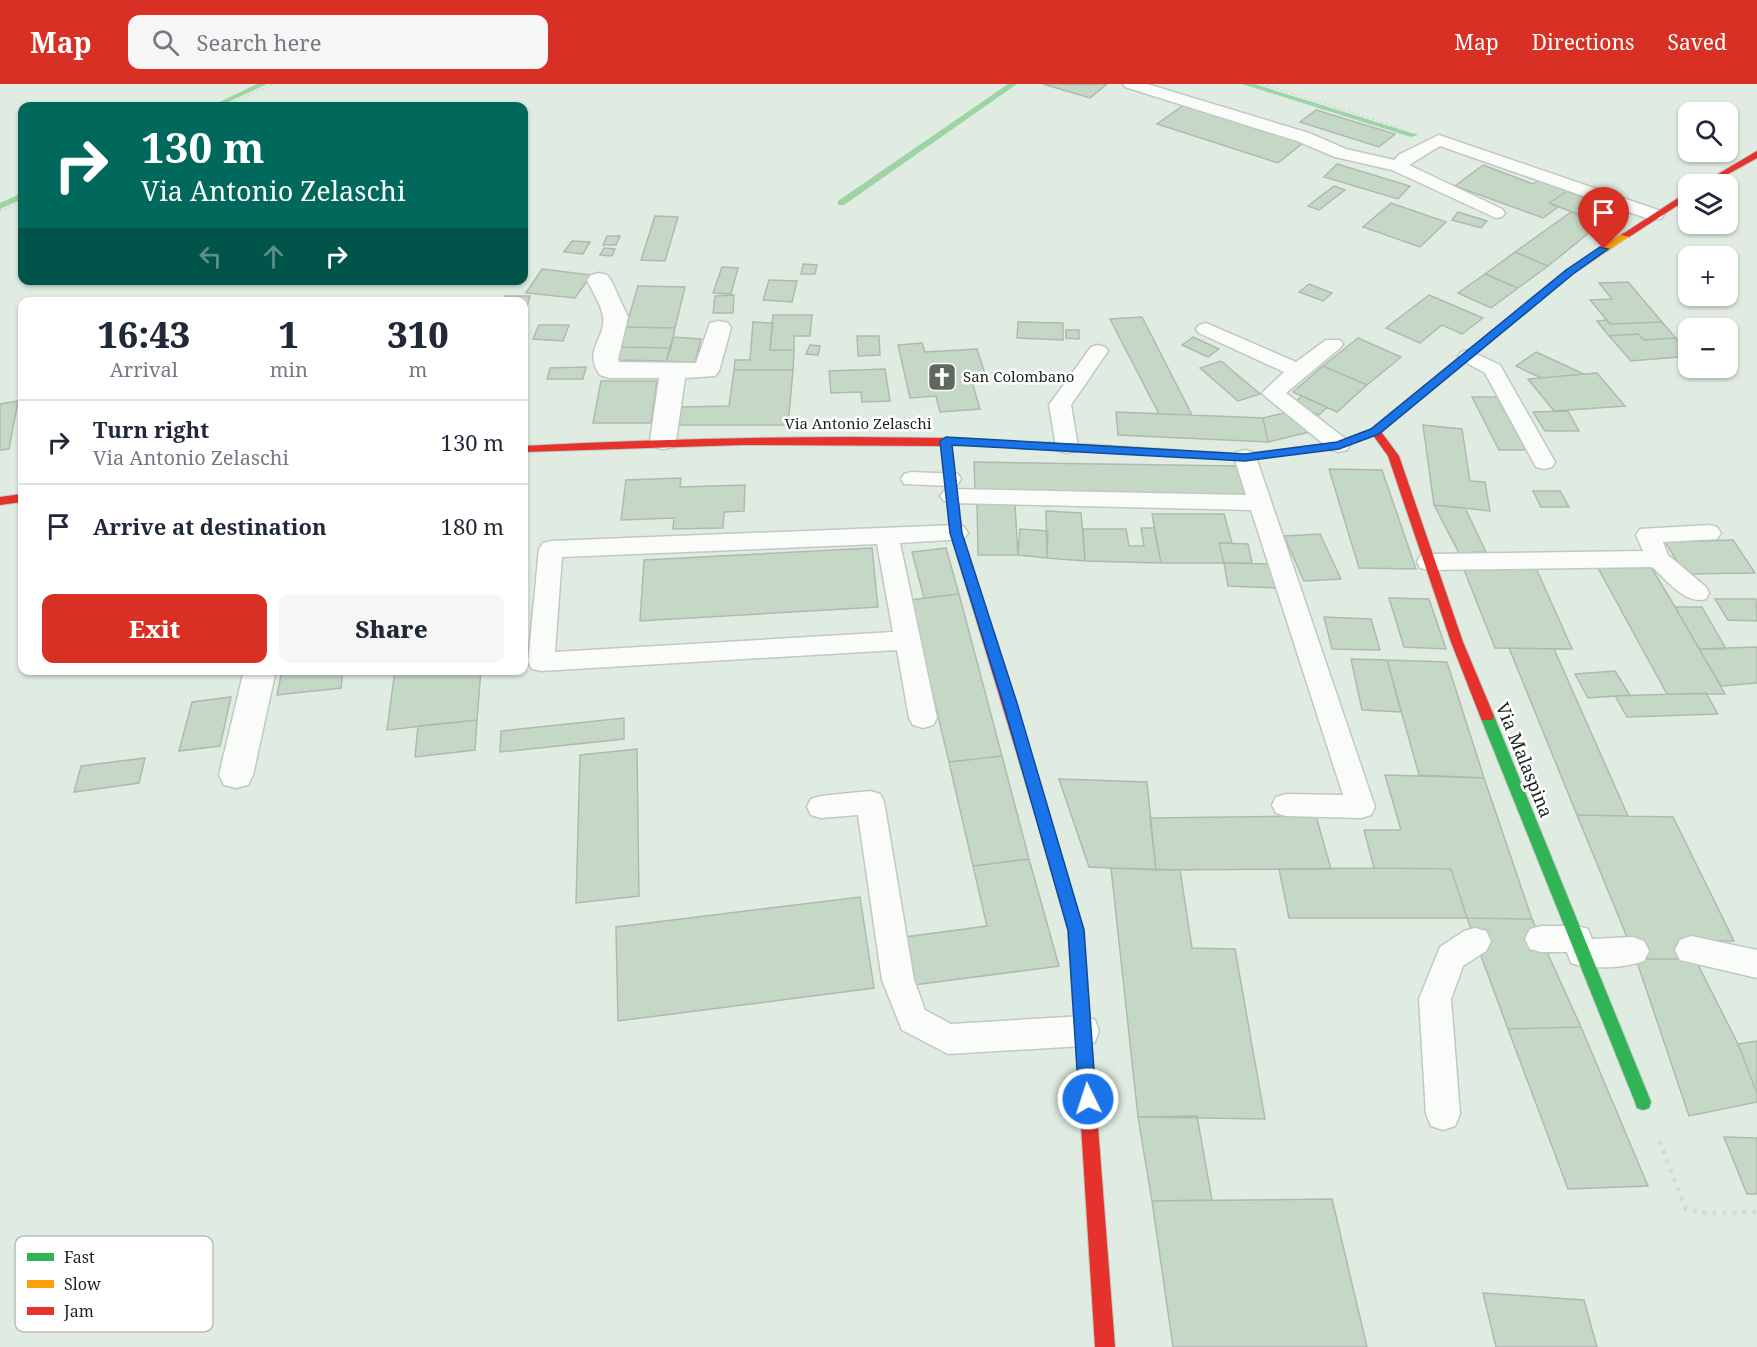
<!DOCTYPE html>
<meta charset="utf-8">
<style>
body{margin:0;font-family:"Noto Serif",serif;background:#f6f6f7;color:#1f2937;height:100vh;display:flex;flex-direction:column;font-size:22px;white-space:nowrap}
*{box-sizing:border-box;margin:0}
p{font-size:20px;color:#747a83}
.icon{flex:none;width:33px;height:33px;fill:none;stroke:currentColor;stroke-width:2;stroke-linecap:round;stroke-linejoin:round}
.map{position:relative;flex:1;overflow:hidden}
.drawer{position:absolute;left:18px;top:213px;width:510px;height:378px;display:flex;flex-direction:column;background:#fff;border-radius:12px;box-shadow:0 2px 4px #0004}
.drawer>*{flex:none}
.banner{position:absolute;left:18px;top:18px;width:510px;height:183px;border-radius:12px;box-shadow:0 2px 4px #0004;background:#00695c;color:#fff;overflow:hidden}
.buttons{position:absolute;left:1678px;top:18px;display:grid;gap:12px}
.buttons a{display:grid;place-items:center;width:60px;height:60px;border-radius:12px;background:#fff;box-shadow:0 2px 4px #0004;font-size:30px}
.pin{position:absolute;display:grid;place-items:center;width:51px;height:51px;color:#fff;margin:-62px -26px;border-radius:50% 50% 50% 0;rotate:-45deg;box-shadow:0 0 6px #0007}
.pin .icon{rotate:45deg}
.me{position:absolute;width:66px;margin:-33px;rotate:356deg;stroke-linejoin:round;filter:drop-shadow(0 0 4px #0008)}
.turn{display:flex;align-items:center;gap:21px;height:126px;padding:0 24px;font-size:27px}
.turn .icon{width:78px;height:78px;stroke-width:2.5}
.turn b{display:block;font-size:42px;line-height:51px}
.lanes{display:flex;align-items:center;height:57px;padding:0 24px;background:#0003;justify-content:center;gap:30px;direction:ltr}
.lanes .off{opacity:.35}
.eta{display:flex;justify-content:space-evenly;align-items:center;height:102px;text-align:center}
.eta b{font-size:36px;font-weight:800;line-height:42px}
.action{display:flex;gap:12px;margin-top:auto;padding:12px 24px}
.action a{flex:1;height:69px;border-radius:12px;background:#d93025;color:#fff;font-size:24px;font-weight:800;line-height:69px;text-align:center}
.action a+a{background:#f6f6f7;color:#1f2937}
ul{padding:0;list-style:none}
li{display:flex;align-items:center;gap:18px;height:84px;padding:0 24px;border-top:2px solid #e0e1e3}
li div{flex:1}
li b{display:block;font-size:22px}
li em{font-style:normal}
header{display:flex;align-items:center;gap:36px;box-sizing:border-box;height:84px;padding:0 30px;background:#d93025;color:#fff}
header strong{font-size:28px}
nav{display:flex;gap:33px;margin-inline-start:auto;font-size:21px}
.search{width:420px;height:54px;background:#f6f6f7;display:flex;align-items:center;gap:15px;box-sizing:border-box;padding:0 21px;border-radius:12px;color:#747a83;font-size:22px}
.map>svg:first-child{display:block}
</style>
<header>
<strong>Map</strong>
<div class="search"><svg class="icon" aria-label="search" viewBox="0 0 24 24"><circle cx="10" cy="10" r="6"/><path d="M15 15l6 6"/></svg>Search here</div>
<nav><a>Map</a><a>Directions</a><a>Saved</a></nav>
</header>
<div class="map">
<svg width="1757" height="1263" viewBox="0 0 1757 1263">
<rect width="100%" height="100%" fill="#e0ece1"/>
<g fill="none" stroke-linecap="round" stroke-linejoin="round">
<path fill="#9ed4a4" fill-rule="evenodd" d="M257 0H267L220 22H211Z
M1008 0H1017L844 121H838V117Z
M1242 0H1254L1418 51 1411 53Z
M22 109V115L0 125V119Z"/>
</g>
<path fill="#c5d8c6" stroke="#b0b9b1" stroke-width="1.5" d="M1043 0H1107L1090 14Z
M1185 20 1304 58 1278 79 1157 40Z
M1316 26 1395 50 1379 63 1300 38Z
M1337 80 1410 102 1398 115 1324 93Z
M1483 81 1533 100 1539 96 1567 107 1549 119 1558 123 1543 134 1455 102Z
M1334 102 1345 106 1319 126 1308 122Z
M1567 107 1618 126 1601 139 1549 119Z
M1391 119 1446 138 1420 163 1363 143Z
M1458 128 1487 137 1481 144 1452 136Z
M1571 128 1601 139 1548 182 1515 168Z
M655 132 678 133 665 177 641 176Z
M607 152H620L616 161H603Z
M572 157 590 158 583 170 564 168Z
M604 164 615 165 612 172 600 171Z
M1515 168 1548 182 1518 204 1485 190Z
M803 180 817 181 815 190H801Z
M722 183 738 184 731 210 713 209Z
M542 185 591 191 575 214 526 209Z
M1485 190 1518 204 1491 224 1458 209Z
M769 196 797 197 792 218 763 216Z
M1628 198 1662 238 1610 240 1590 216 1612 215 1599 199Z
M1309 200 1332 209 1323 217 1299 208Z
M638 202 685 203 675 244 626 243Z
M734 211 733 229H713L715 212Z
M1429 211 1483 234 1462 250 1442 241 1420 259 1386 244Z
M505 212H530L524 234V218H503Z
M773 231H812L810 252H794V266H770Z
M1142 233 1192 331 1159 330 1110 235Z
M1606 236 1610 240 1662 238 1676 254 1644 256 1638 250 1609 252 1597 237Z
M753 238 773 239 770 266H794L793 286H734L735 276H750Z
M1018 238 1063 239V256L1017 254Z
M539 241H569L563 257 533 255Z
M626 243 675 244 671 264 620 263Z
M1066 246H1079V255L1066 254Z
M1638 250 1644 256 1676 254 1689 272 1631 277 1609 252Z
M857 252H879L880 271 858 272Z
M673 253 701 255 695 279 666 277Z
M1193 253 1219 265 1208 273 1182 261Z
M1358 254 1401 273 1367 301 1323 282Z
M922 259 925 268 977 265 986 293 971 294 980 325 940 328 936 312 910 314 898 261Z
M810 261 820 262 818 271 806 270Z
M620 263 671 264 666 277 618 276Z
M1536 268 1584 290 1541 294 1516 282Z
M1221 277 1260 310 1238 317 1200 284Z
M1323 282 1367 301 1337 328 1293 308Z
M586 283 583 295H547L550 284Z
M885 285 890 317 862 318 861 308 831 309 829 287Z
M734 286H793L788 341H677L680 323 729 322Z
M1597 289 1625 322 1554 327 1528 295Z
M601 297H657L651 339H593Z
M1302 312 1327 323 1319 331 1293 320Z
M1472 313H1497L1526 366H1499Z
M18 317 9 365 0 366V320Z
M1568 327 1579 347H1545L1533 328Z
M1116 328 1263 334 1268 358 1118 351Z
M1288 328 1309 348 1268 358 1263 334Z
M1423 341 1462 345 1470 397 1485 398 1490 427 1434 421Z
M974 378 1238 382 1245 411 975 406Z
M1329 385 1382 386 1416 485 1359 484Z
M681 394 680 403 745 401 744 427 724 428 723 444 673 445 674 434 621 436 626 396Z
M1533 407H1560L1569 423H1541Z
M977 420H1015L1018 471H978Z
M1434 421 1465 424 1486 468 1459 469Z
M1046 427 1081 429 1085 477 1047 474Z
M1152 430H1224L1232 459H1219L1224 479H1161Z
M1141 444H1154L1161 479 1085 477 1083 445H1126L1129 462H1144Z
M1020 445 1048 447 1047 474 1018 471Z
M1320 450 1341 495 1304 497 1284 452Z
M1733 456 1755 489 1685 490 1665 458Z
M1219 459 1248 460 1252 479H1224Z
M872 464 878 523 640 537 644 476Z
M946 464 959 510 924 514 912 468Z
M1224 479 1272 480 1277 504 1228 502Z
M1463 483 1536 484 1572 565 1495 564Z
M1651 483 1675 523 1725 610H1667L1598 484Z
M959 510 1002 672 949 678 910 516Z
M1389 514 1429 515 1446 565 1404 563Z
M1715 515H1756L1757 537 1728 536Z
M1675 523H1702L1726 565H1699Z
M1324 533 1371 535 1380 566 1332 565Z
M1757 563V599L1721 602 1699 565Z
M1509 564 1554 565 1628 732 1577 731Z
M1351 575 1387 576 1401 628 1362 626Z
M1387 576 1447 578 1484 694 1419 691Z
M282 586H343L341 604 277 611Z
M395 586H481L477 636 387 646Z
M1615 587 1630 611 1588 614 1575 590Z
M1706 609 1718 630 1627 633 1615 612Z
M231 613 220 662 179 667 192 618Z
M624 634V655L500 668 501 647Z
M477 636 475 666 415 673 418 642Z
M637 665 639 812 576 819 580 671Z
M1002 672 1029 775 973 782 949 678Z
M145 674 139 699 74 708 81 682Z
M1385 691 1484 694 1532 835 1467 834 1451 785 1374 784 1364 746H1401Z
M1059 695 1147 698 1156 786 1089 783Z
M1577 731 1673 733 1734 857 1686 856 1695 875H1636Z
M1316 732 1331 785 1156 786 1150 734Z
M1029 775 1059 882 914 901 905 853 987 842 973 782Z
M1111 784 1180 786 1192 864 1235 865 1265 1035 1138 1033Z
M1374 784 1451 785 1467 834H1289L1279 785Z
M860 813 874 904 618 937 616 843Z
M1467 834 1532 835 1581 943 1508 945Z
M1636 875H1695L1738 960 1757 1009V1018L1689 1032Z
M1581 943 1648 1102 1568 1105 1508 945Z
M1757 957V1009L1738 960Z
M1197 1032 1212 1116 1152 1117 1138 1033Z
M1724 1053 1757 1054V1110H1747Z
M1332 1115 1367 1263H1173L1152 1117Z
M1483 1209 1584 1216 1597 1263H1496Z"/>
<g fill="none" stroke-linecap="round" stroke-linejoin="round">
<g stroke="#c0c9c1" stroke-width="3">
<path id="lane" d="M1123 0H1147L1309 49 1346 65 1394 76 1400 70 1439 51 1661 127 1664 131 1661 135H1649L1440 62 1409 81 1502 125 1505 129 1502 133 1496 134 1392 86 1335 73 1297 57 1125 3Z
M1206 239 1296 278 1326 256H1340L1343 260 1340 264 1286 309 1347 356 1350 361 1347 366 1339 368 1331 366 1266 313 1262 309 1284 288 1199 249 1196 245 1199 241Z
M1098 261 1105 263 1108 267 1071 321 1078 362 1075 367 1067 369 1059 367 1056 362 1049 321 1091 263Z
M1468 266 1500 281 1555 378 1552 383 1544 385 1536 383 1485 289 1461 276 1458 272 1461 268Z
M1245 366 1253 368 1256 373 1375 723 1371 731 1361 734 1286 732 1276 729 1272 721 1276 713 1286 710 1343 711 1251 426 952 419 944 417 940 412 944 407 952 405 1246 411 1234 373 1237 368Z
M912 388 958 390 961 395 958 400 950 402 904 400 901 395 904 390Z
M956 441 964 443 968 449 964 455 900 459 937 634 933 641 923 644 913 641 909 634 897 566 541 587 532 585 528 578 539 465 543 459 551 457ZM877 460 893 548 555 568 562 473Z
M1709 441 1717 443 1721 449 1717 455 1663 458 1668 471 1706 503 1709 509 1706 515C1685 521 1667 496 1652 483L1429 486 1420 484 1417 478 1420 472 1429 470 1643 467 1636 451 1640 445Z
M870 707 880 710 884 718 914 896 925 926 951 940 1083 932 1095 936 1099 947 1095 958 1083 962 948 970 902 946 882 896 858 731 821 734 811 731 807 723 811 715 821 712Z
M1541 842H1577L1588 845 1592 855 1633 853 1644 857 1649 867 1644 877C1624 884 1591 886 1571 879L1567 868H1541L1530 865 1525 855 1530 845Z
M1475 844 1486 847 1491 857 1486 867 1463 882 1451 915 1460 1030 1455 1042 1443 1046 1431 1042 1426 1030 1419 915 1440 863 1464 847Z
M1691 852 1757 866V894L1680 876 1675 866 1680 856Z"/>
</g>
<g stroke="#c0c9c1" stroke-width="3">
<path id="street" d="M599 189 607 191 611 196 628 233 618 275 619 278 696 279 710 239 719 237 728 239 731 244 719 287 715 292 685 294 676 357 673 363 663 365 653 363 650 357 659 294H609L600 291C582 266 607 253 603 232 601 220 592 207 587 196L591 191Z
M244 586H276L253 691 248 701 236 704 224 701 219 691Z"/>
</g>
<g stroke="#c0c9c1" stroke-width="2">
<path id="fast" d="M961 356 1067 359 1245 370 1316 361 1322 364 1316 367 1245 376 1067 365 957 361V357Z
M1487 627 1494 632 1651 1018 1649 1024 1643 1026 1637 1024 1635 1018 1480 632Z"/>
</g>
<g stroke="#c0c9c1" stroke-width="2">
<path id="slow" d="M1623 149 1631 151 1573 190 1379 349 1339 364 1312 366V362L1337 358 1371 345 1567 186Z
M1042 724 1047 726 1049 730 1084 846 1093 978 1091 983 1085 986 1079 983 1077 978 1068 846 1035 730 1037 726Z"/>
</g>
<g stroke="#c0c9c1" stroke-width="2">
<path id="jam" d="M1757 67V74L1710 100H1701Z
M1689 107V114L1629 153 1621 151Z
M1375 344 1379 345 1399 372 1463 558 1494 632 1492 636H1482L1480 632 1451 558 1388 372 1370 347Z
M852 353 946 354 965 357 967 359 961 362H952L962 449 1049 730 1047 734 1042 736 1037 734 1035 730 950 449 941 362 742 361 524 368V362C633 356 742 353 852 353Z
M22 410V418L0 421V413Z
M1085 970 1091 973 1093 978 1115 1263H1095L1077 978 1079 973Z"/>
</g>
<path stroke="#d5d8d5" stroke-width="2" stroke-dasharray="2 3" stroke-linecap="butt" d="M1262 0 1401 44
M225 22 273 0
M0 127 22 117"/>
<path stroke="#d5d8d5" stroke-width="4.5" stroke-dasharray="4 6" stroke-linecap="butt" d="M1659 1057 1686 1125 1706 1129 1757 1128"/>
<use href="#lane" fill="#fafcfa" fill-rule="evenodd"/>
<use href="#street" fill="#fafcfa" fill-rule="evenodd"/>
<use href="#fast" fill="#30b455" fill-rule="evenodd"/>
<use href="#slow" fill="#ff9f0a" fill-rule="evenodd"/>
<use href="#jam" fill="#e5322d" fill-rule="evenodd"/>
</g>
<path fill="#1a73e8" stroke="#114b97" stroke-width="1.5" d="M1600 163 1608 165 1573 190 1379 350 1339 365 1245 377 952 361 962 449 1017 619 1084 846 1096 1015 1094 1021 1088 1023 1081 1021 1079 1015 1068 846 1003 619 950 449 940 357 946 353 1245 370 1337 358 1371 345 1566 186Z"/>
<defs>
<g id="church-square" transform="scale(1.5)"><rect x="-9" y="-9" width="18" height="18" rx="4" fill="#5f6960" stroke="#fff"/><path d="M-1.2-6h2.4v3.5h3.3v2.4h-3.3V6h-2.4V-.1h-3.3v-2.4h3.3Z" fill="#fff"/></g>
</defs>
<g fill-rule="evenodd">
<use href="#church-square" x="942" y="293"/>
</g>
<g text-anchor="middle" stroke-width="5" stroke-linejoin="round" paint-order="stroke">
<g font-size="15" fill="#1a221a" stroke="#fff" text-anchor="start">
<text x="963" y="298">San Colombano</text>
</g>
<g font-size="15" fill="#1a221a" stroke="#fff">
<text x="858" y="345">Via Antonio Zelaschi</text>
</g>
<g font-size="18" fill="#1a221a" stroke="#fff">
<text transform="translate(1524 676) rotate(68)" y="6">Via Malaspina</text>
</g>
</g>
<rect x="15" y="1152" width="198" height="96" rx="9" fill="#fff" stroke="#babdba" stroke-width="1.5"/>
<rect x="27" y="1169" width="27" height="8" fill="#30b455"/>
<rect x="27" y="1196" width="27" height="8" fill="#ff9f0a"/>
<rect x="27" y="1223" width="27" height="8" fill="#e5322d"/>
<g font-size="16" fill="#1a221a">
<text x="64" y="1179">Fast</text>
<text x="64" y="1206">Slow</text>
<text x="64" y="1233">Jam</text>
</g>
</svg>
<div class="buttons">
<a><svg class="icon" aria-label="search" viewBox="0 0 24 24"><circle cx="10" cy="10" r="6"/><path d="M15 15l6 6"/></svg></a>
<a><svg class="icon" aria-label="layers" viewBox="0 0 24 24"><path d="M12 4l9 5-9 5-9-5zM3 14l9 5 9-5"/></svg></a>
<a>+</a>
<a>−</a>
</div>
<div class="pin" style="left:1604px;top:165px;background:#d93025"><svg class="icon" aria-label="arrive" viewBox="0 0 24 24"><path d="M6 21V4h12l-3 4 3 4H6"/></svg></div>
<svg class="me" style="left:1088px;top:1015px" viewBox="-20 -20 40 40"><circle r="17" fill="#1a73e8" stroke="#fff" stroke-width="3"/><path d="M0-11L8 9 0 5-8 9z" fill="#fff"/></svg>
<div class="banner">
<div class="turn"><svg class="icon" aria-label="right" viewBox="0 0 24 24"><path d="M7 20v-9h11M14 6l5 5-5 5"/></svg><div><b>130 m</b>Via Antonio Zelaschi</div></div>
<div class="lanes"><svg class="icon off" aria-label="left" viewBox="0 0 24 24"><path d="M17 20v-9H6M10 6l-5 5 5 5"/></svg><svg class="icon off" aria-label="ahead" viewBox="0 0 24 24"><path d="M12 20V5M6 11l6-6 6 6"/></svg><svg class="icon" aria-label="right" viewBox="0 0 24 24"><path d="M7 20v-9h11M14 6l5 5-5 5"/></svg></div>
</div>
<section class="drawer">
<div class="eta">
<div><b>16:43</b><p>Arrival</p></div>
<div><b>1</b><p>min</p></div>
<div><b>310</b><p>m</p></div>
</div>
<ul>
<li><svg class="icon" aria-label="right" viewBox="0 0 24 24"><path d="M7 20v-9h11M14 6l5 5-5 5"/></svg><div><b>Turn right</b><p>Via Antonio Zelaschi</p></div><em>130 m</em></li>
<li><svg class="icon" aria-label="arrive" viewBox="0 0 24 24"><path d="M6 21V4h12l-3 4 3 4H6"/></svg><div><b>Arrive at destination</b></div><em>180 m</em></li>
</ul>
<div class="action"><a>Exit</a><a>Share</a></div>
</section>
</div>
